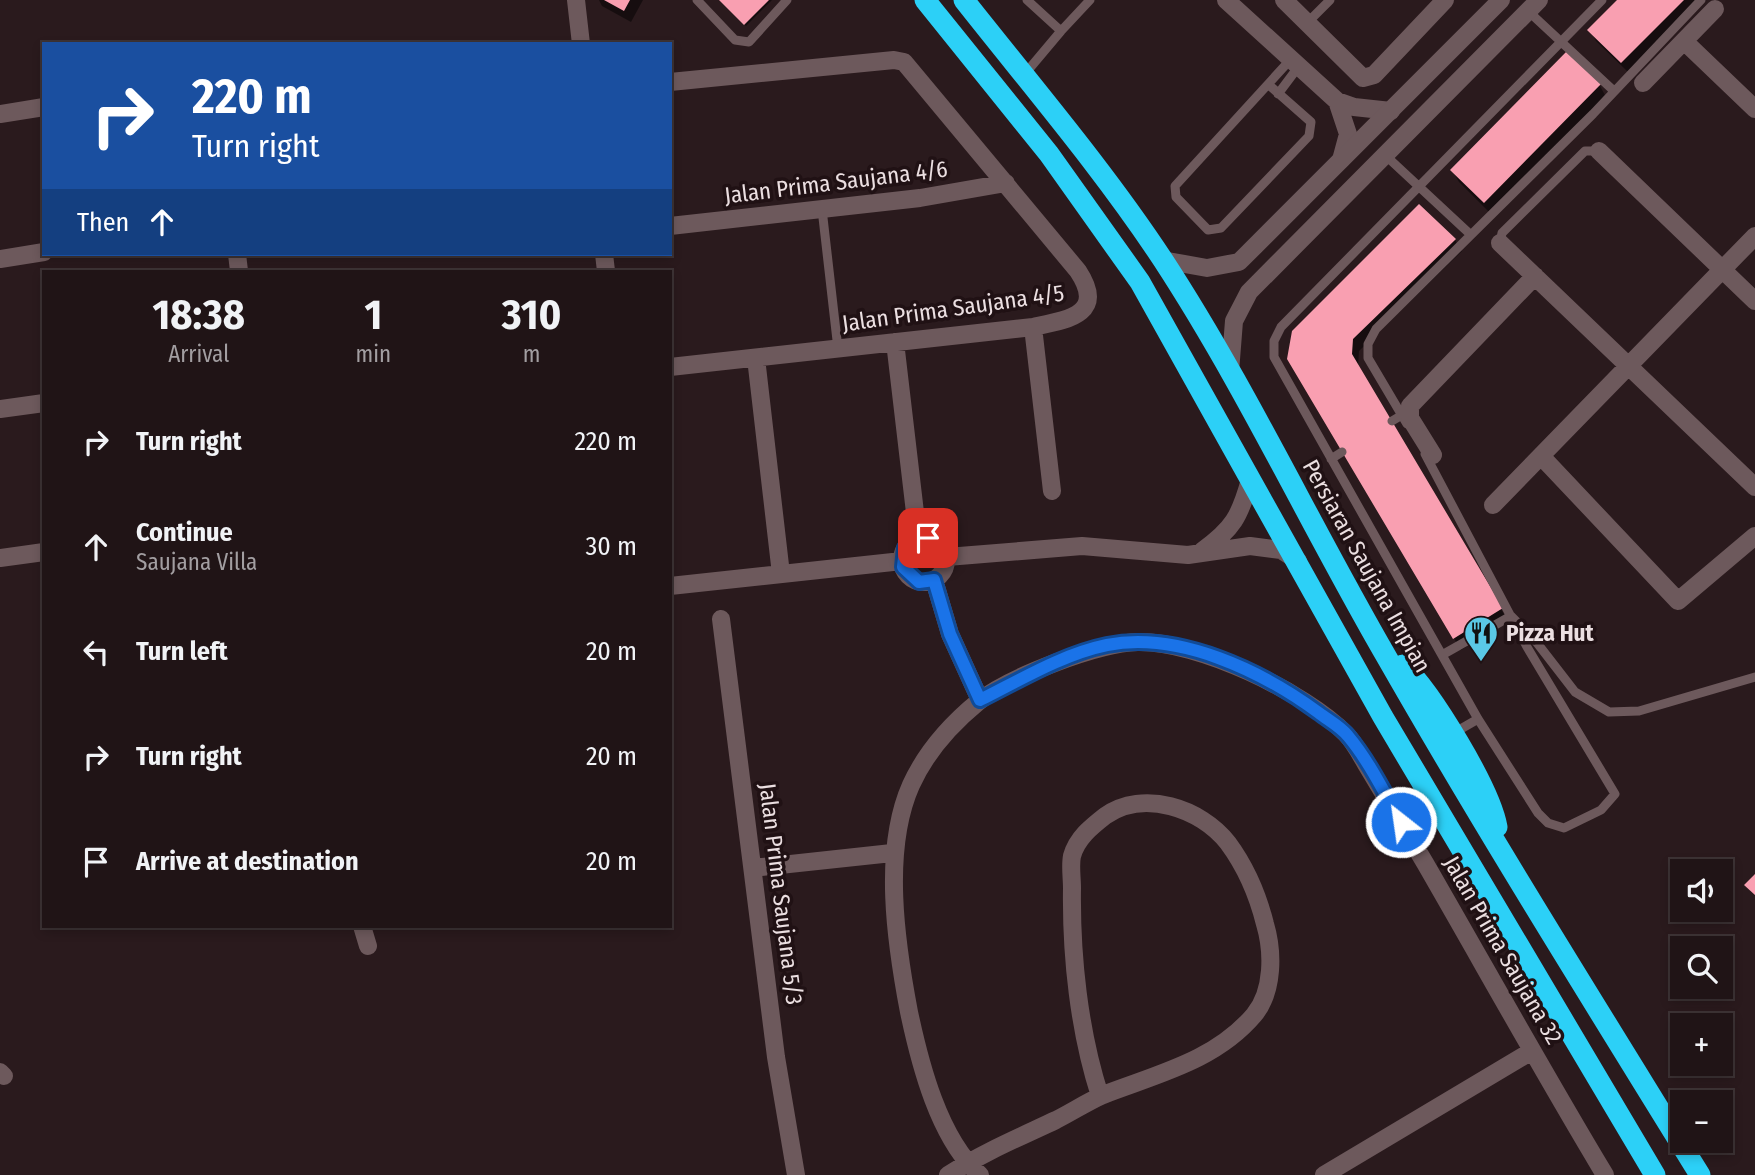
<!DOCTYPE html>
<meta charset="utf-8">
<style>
body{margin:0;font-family:"Fira Sans Condensed",sans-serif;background:#281d1f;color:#f1f3f6;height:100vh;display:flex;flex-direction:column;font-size:26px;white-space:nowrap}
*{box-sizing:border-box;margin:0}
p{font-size:23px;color:#a29ea1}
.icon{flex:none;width:38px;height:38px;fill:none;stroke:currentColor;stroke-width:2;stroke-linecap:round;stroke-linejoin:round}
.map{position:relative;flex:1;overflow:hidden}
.drawer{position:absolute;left:42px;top:270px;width:630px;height:658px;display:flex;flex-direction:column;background:#201416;border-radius:0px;box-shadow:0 4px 10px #0003,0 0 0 2px #3d3335}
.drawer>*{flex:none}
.guide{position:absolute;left:42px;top:42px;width:630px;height:214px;border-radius:0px;box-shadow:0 4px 10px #0003,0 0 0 2px #3d3335;background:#1a4fa0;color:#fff;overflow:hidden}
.controls{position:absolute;left:1670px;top:859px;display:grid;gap:14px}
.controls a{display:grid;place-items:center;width:63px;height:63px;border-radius:0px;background:#201416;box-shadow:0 4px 10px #0003,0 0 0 2px #3d3335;font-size:35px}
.pin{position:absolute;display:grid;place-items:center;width:60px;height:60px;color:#fff;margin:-30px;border-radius:14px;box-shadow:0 4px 10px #0006}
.me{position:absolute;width:77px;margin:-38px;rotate:330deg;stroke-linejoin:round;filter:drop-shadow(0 0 5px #0008)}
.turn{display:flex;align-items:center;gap:24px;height:147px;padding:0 35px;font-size:32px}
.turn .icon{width:91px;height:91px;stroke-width:2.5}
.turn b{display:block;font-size:49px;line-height:60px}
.then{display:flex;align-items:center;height:66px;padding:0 35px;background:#0003;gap:14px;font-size:26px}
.eta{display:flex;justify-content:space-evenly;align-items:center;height:119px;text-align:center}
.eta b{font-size:42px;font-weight:700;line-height:49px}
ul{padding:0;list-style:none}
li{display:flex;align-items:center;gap:21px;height:105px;padding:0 35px}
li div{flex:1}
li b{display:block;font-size:26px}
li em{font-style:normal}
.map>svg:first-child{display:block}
</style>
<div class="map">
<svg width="1755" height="1175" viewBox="0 0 1755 1175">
<rect width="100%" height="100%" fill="#2a1a1d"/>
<path fill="#0007" d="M599 0H643L631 22 602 6Z
M720 0H772L746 26Z
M1619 0H1702L1629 73 1596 41 1590 30Z
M1567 54 1600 86 1606 97 1491 214 1459 182 1452 170Z
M1455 240 1462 251 1359 351 1358 367 1508 621 1461 650 1289 359Z"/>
<path fill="#f99fb1" d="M604 0H630L624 11Z
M719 0H769L744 25Z
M1617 0H1684L1621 63 1587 30Z
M1567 51 1601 84 1484 203 1450 170Z
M1419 204 1456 239 1353 339 1352 354 1503 608 1453 639 1287 359 1292 331Z
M1755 874V895L1744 885Z"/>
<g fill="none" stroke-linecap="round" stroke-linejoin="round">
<path stroke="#6d595c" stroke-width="9" d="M697 0 735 40 749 42 787 0
M1027 0 1061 31 1090 0
M1528 11 1614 91
M1307 23 1330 0
M1024 75 1061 31
M1269 85 1311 122 1309 136 1221 228 1208 230 1176 197 1175 186 1291 59
M1278 94 1299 66
M1385 155 1471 235
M822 209 838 349
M1500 243 1502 233 1585 151H1599
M1392 421 1402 415
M1407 424 1368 358V344L1376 329 1593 114 1701 0
M1425 454 1527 647 1615 794 1601 810 1564 828 1548 823 1538 813 1478 719 1274 357V341L1281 327 1602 0
M1331 459 1342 452
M1442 655 1511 616 1534 639 1575 692 1609 712 1639 711 1755 677
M1452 734 1478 719"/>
<path stroke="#6d595c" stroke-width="18" d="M576 0 581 44
M1226 0 1337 101 1354 107 1391 111
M1284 0 1363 78 1374 75 1445 0
M1684 41 1755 109
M670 82 894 60 904 62 1078 271C1107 315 1066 320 1033 327L670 367
M1643 83 1715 9
M1337 101 1348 134 1341 160
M0 114 44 107
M1599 151 1755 301
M670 226 920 198 1006 183
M1500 243 1755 487
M237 254 239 271
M604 254 606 271
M0 259 44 252
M1033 327 1052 491
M895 342 918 538
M756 358 781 574
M0 409 44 403
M1433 455 1410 418V406L1535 276
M1541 456 1678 601 1755 536
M1493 505 1755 236
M902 560a22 22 0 1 1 44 0a22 22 0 1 1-44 0Z
M1202 551C1233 529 1240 516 1250 480
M947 557 1082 546 1188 555 1250 546 1281 550 1298 561
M0 558 44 552
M934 580 950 634 980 700
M670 586 902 561
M721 619 776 1057 796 1175
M753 868 892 853
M362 926 368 946
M0 1072 4 1076
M948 1175C982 1153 1020 1137 1056 1120 1072 1112 1087 1102 1103 1095 1157 1074 1215 1061 1254 1015 1274 991 1273 951 1265 924 1258 896 1245 866 1228 843 1201 808 1143 789 1105 816 1091 827 1077 838 1072 856 1070 865 1072 878 1072 888 1071 956 1079 1031 1100 1096
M980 1175C939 1139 920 1064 909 1012 896 944 882 850 911 785 926 752 950 725 978 702 1009 677 1098 643 1138 642 1198 641 1305 692 1346 734 1354 742 1360 754 1366 764 1386 797 1405 830 1425 863 1485 967 1543 1072 1605 1175
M1324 1175 1532 1051"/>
<path stroke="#6d595c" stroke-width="18" d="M1162 260 1207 268 1239 262 1501 0
M1230 372 1234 321 1249 292 1539 0"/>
<path stroke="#2cd0f7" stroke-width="21" d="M925 0 1049 154 1140 282 1383 717 1655 1175
M964 0C1031 85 1103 169 1163 260 1246 387 1310 525 1386 656 1486 831 1594 1003 1700 1175
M1403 665C1432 693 1490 788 1497 827"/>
</g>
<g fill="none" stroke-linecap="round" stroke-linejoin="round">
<g stroke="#114b97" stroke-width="18">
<path id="route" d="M928 538 914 540 905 548 903 567 919 582 934 580 950 634 980 700C1020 680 1063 654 1107 645 1179 631 1262 671 1319 713 1328 720 1341 727 1348 736 1369 761 1385 794 1401 822"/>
</g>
<use href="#route" stroke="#1a73e8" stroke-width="12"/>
</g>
<defs>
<g id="restaurant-pin" transform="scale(1.75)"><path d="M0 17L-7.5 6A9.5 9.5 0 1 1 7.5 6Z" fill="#5ac8e6" stroke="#201114"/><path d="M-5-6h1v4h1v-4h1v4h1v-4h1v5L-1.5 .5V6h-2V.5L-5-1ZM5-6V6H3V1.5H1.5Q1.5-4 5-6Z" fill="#111"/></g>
</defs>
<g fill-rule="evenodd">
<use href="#restaurant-pin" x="1481" y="633"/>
</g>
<g text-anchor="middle" stroke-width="7" stroke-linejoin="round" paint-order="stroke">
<g font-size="23" fill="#ebdfe1" stroke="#201114">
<text transform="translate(836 182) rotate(-7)" y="8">Jalan Prima Saujana 4/6</text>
<text transform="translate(953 308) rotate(-8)" y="8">Jalan Prima Saujana 4/5</text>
<text transform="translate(1367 566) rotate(61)" y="8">Persiaran Saujana Impian</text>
<text transform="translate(781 894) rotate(83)" y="8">Jalan Prima Saujana 5/3</text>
<text transform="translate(1503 950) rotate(60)" y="8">Jalan Prima Saujana 32</text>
</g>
<g font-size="23" font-weight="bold" fill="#ebdfe1" stroke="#201114" text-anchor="start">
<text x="1506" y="641">Pizza Hut</text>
</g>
</g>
</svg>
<div class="controls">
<a><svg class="icon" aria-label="sound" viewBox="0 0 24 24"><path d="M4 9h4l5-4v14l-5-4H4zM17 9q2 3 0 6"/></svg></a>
<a><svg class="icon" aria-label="search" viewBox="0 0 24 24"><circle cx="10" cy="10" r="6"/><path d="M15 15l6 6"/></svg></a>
<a>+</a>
<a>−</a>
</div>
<div class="pin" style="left:928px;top:538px;background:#d93025"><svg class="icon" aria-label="arrive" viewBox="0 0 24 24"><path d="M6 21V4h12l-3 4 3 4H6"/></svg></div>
<svg class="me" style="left:1401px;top:822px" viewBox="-20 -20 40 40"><circle r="17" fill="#1a73e8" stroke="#fff" stroke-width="3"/><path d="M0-11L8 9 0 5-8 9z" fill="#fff"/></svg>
<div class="guide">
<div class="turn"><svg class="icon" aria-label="right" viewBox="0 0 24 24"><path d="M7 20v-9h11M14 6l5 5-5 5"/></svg><div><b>220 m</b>Turn right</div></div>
<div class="then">Then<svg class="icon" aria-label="ahead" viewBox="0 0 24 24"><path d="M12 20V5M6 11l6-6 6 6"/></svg></div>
</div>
<section class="drawer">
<div class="eta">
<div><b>18:38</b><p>Arrival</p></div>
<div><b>1</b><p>min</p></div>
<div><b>310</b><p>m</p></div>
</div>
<ul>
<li><svg class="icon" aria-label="right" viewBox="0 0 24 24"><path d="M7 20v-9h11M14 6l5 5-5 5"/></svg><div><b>Turn right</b></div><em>220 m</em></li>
<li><svg class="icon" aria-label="ahead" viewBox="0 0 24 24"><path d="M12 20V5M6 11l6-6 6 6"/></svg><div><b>Continue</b><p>Saujana Villa</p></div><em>30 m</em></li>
<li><svg class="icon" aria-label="left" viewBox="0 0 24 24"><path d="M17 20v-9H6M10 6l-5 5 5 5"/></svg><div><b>Turn left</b></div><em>20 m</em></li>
<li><svg class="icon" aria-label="right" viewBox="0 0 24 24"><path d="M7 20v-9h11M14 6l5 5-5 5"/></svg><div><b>Turn right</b></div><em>20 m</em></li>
<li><svg class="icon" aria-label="arrive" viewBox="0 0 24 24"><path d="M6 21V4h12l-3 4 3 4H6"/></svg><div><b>Arrive at destination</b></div><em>20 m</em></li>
</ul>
</section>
</div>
